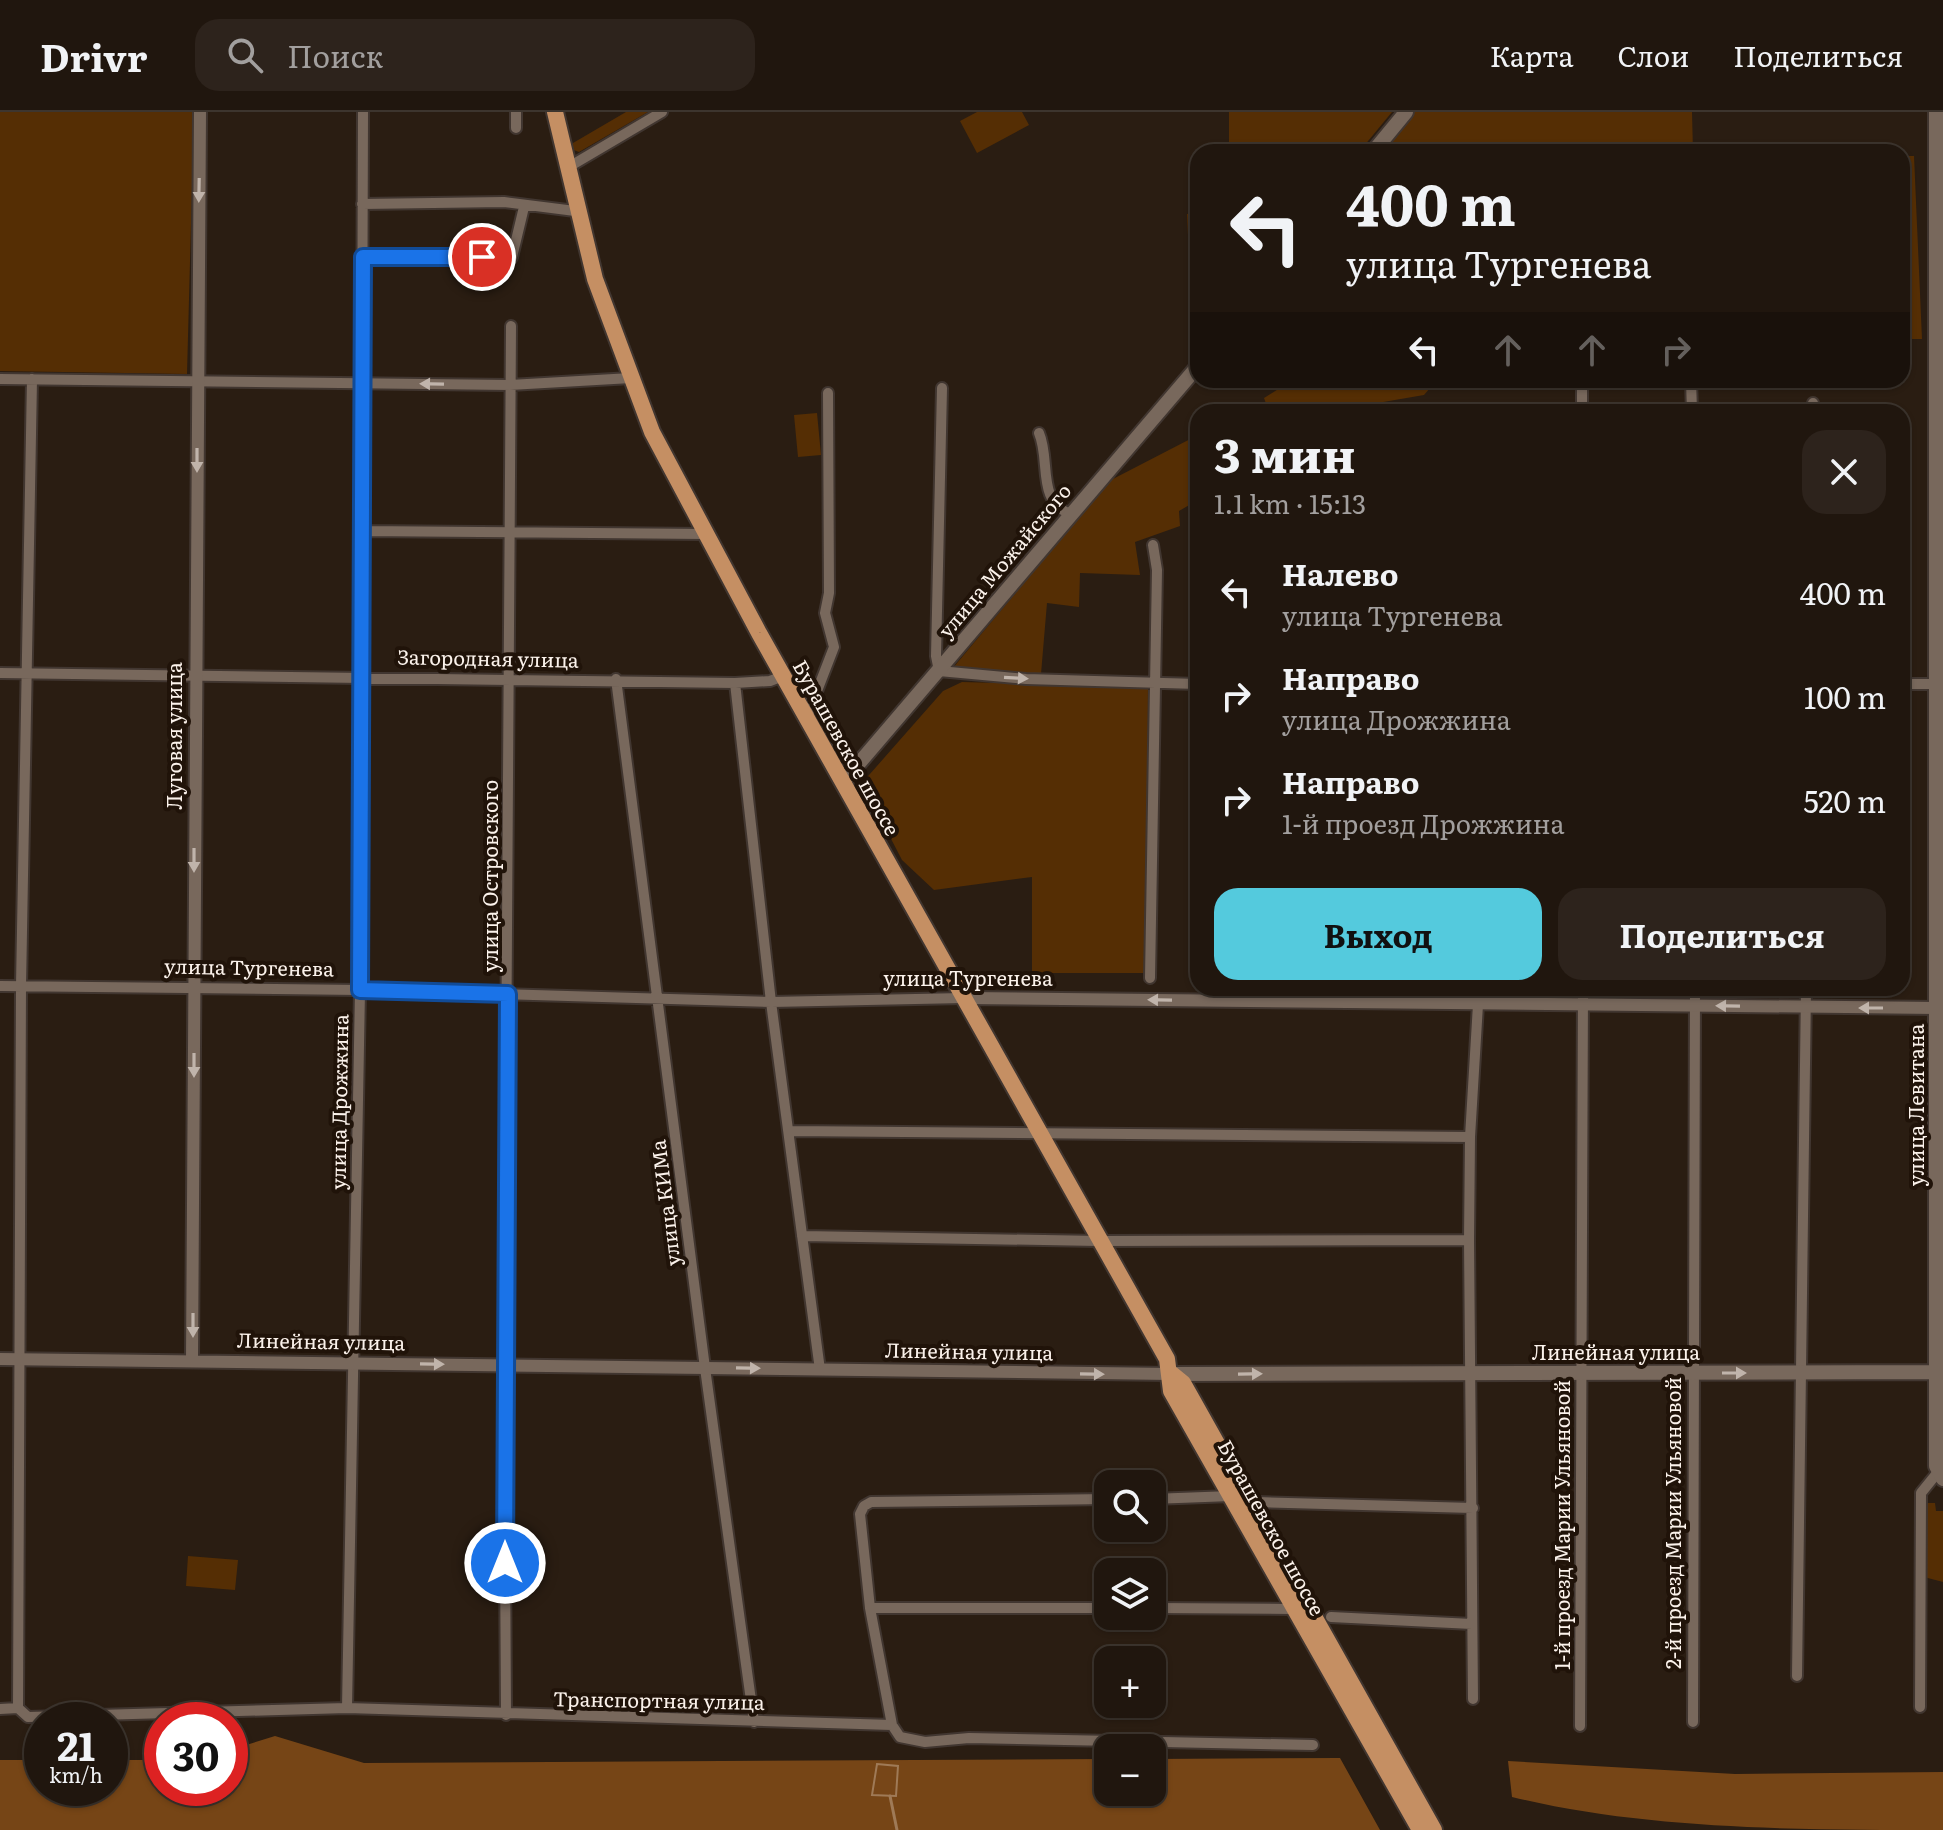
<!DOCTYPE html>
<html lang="ru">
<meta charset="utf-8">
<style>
body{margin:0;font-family:Literata,serif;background:#2d231c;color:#f1f3f6;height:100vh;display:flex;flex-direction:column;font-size:30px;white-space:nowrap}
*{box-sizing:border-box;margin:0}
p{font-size:26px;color:#a29f9e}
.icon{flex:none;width:44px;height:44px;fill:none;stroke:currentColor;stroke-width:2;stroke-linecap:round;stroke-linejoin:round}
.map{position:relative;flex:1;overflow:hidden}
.details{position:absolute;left:1190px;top:292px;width:720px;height:592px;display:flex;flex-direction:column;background:#20160e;border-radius:24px;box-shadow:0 2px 6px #0004,0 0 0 2px #3d352e}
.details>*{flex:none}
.guide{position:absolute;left:1190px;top:32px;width:720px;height:244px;border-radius:24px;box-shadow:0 2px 6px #0004,0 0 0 2px #3d352e;background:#20160e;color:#f1f3f6;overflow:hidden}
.controls{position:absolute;left:1094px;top:1358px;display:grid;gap:16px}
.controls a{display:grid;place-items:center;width:72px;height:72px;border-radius:16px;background:#20160e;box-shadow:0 2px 6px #0004,0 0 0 2px #3d352e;font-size:40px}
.speed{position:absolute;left:24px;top:1590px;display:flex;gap:16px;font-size:40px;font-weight:700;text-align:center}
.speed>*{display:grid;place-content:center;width:104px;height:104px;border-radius:50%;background:#20160e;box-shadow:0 2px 6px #0004,0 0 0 2px #3d352e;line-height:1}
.speed small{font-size:20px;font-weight:400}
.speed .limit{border:12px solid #d22;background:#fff;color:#111}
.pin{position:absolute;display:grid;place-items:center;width:68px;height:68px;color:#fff;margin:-34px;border:4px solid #fff;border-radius:50%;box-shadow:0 2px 8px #0007}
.me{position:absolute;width:88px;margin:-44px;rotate:0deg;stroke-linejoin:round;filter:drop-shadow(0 0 6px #0008)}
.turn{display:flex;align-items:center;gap:28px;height:168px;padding:0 24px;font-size:36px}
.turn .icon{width:104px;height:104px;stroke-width:2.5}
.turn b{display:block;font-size:56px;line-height:68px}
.lanes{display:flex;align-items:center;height:76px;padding:0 24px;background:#0003;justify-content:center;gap:40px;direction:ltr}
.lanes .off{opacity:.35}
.round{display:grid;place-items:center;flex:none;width:84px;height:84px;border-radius:24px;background:#2d231c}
.summary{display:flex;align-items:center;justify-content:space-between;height:136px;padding:0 24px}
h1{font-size:48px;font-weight:700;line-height:60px}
.cta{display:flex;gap:16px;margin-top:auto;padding:16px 24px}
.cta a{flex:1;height:92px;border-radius:24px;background:#54cadd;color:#111;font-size:32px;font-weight:700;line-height:92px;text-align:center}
.cta a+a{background:#2d231c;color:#f1f3f6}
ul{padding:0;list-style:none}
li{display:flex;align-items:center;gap:24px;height:104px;padding:0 24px}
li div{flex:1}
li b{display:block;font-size:30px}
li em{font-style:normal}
header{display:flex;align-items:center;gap:48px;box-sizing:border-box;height:112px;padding:0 40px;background:#20160e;border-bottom:2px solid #3d352e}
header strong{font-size:38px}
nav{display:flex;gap:44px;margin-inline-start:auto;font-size:28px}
.search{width:560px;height:72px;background:#2d231c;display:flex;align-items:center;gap:20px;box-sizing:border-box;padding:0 28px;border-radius:24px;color:#a29f9e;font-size:30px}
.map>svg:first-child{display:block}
</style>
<header>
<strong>Drivr</strong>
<div class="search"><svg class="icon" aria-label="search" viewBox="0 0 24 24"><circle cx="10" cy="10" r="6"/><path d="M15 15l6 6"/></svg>Поиск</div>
<nav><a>Карта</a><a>Слои</a><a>Поделиться</a></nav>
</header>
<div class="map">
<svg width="1943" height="1718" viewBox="0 0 1943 1718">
<rect width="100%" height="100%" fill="#2a1d12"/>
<path fill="#552e04" d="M0 0H194L187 262 0 259Z
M626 0H648L579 40 571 37 573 31Z
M977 0H1022L1029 13 977 41 960 9Z
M1229 0H1392L1359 40H1229Z
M1415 0H1692L1693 40H1383Z
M1902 44H1914L1922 227H1902Z
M1187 102H1198V166H1190Z
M1293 268H1437L1424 283 1360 294 1352 300H1269L1264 286Z
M817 301 821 343 798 345 794 303Z
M1198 323V388L1179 399 1180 414 1135 430 1140 463 1080 461 1079 495 1047 491 1041 562 961 561 952 557 1109 369Z
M962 570 1148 575 1147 861H1032V765L934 778 902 748 862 671 943 579Z
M1924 1391H1935L1936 1399H1943V1470L1924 1465Z
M188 1444 238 1448 235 1478 186 1474Z"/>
<path fill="#764516" d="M275 1624 364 1651 1108 1647V1680H1152V1647L1340 1646 1380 1718H0V1648H42V1676H110V1648H162V1676H230V1638Z
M1508 1649 1735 1662 1943 1660V1718C1802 1718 1645 1718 1512 1685Z"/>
<path fill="#774618" stroke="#9f7a57" stroke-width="2" d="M877 1652 898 1654 896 1684 872 1683Z"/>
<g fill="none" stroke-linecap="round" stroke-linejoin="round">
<path stroke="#9f7a57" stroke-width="3" d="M890 1684 897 1718"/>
<g stroke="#413630" stroke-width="14">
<path id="minor" d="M516 0V16
M567 56 662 0
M362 92 504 90 575 99
M363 145H512L524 95
M0 267 510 273 631 266
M1582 268V300
M1691 268 1692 300
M942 276 936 544 939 559 1026 567 1198 572
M1813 300V291
M1039 321C1051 349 1036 390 1071 402
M362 419 705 422
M0 561 735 571 770 569 783 564
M616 567 705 1256 754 1610
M735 571 771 890 820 1258
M1902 572H1937
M807 605 834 535 825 501 829 481 828 281
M1150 866 1157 458 1153 433
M0 874 360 878 771 890 964 886
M1256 889V876
M1366 890V876
M790 1019 1470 1025
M802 1124 1099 1129 1469 1128
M1152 1387 1231 1384
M1251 1393 1256 1390 1473 1396
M870 1496H1108
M1152 1496 1293 1497
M1331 1505 1472 1512
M1797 1564 1806 876
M1473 1587 1469 1128 1470 1025 1479 876
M1920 1595 1921 1381 1938 1360
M18 1596 21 874 32 267
M347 1596 360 878 363 0
M0 1597 18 1596 28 1605 347 1596 892 1613 900 1625 925 1630 969 1626 1313 1633
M506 1603 504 1269 511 214
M1693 1610 1695 876
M892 1613 870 1496 860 1402 864 1394 871 1390 1108 1387
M1580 1614 1583 876"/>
</g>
<g stroke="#413630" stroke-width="16">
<path id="tertiary" d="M964 886 1937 896
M0 1247 1172 1262
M192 1248 200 0"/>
</g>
<g stroke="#413630" stroke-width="18">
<path id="secondary" d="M1936 0V1354L1943 1367
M1373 40 1406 0
M843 670 1198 254
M1172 1262 1936 1260"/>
</g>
<g stroke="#413630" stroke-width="20">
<path id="primary" d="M555 0 595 167 652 320 759 521 1167 1247 1171 1279 1420 1718
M1172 1262 1183 1271 1434 1718"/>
</g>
<use href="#minor" stroke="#78685c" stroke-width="10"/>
<use href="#tertiary" stroke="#78685c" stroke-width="12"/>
<use href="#secondary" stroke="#78685c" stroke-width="14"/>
<use href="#primary" stroke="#c58f63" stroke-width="16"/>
</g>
<defs><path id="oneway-solid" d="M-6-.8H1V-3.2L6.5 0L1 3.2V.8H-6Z" transform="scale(2)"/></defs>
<g fill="#c0b4ab">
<use href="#oneway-solid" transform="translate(199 78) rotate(91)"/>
<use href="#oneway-solid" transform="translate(432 272) rotate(-179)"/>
<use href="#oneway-solid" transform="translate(197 348) rotate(90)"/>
<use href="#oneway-solid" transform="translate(1016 566) rotate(3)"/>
<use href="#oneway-solid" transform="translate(194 748) rotate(90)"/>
<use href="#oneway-solid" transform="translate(1160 888) rotate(-179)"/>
<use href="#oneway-solid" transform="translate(1728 894) rotate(-179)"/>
<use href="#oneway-solid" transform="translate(1871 896) rotate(-180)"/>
<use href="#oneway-solid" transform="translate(194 953) rotate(90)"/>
<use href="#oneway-solid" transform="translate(193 1213) rotate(90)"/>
<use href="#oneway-solid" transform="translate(432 1252) rotate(1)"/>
<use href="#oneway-solid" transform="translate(748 1256) rotate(1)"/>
<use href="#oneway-solid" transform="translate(1734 1261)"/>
<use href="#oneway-solid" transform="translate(1092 1262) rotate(1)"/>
<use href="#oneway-solid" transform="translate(1250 1262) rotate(-1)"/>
</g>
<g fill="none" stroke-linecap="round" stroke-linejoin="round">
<g stroke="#114b97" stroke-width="20">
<path id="route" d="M482 145H363L360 878 508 882 505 1451"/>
</g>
<use href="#route" stroke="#1a73e8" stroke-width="14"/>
</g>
<g text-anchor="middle" stroke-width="8" stroke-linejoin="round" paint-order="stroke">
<g font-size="20" fill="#fbf2eb" stroke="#201309">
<text transform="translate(1005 449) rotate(-50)" y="7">улица Можайского</text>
<text transform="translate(488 547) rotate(1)" y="7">Загородная улица</text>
<text transform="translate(175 624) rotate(-90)" y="7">Луговая улица</text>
<text transform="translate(846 636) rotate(61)" y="7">Бурашевское шоссе</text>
<text transform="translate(491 764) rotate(-90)" y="7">улица Островского</text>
<text transform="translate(249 856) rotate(1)" y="7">улица Тургенева</text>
<text x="968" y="874">улица Тургенева</text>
<text transform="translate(340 990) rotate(-89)" y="7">улица Дрожжина</text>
<text transform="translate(1917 993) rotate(-90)" y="7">улица Левитана</text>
<text transform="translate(666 1091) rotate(-97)" y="7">улица КИМа</text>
<text transform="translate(321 1230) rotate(1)" y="7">Линейная улица</text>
<text transform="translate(969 1240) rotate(1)" y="7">Линейная улица</text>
<text x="1616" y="1248">Линейная улица</text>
<text transform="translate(1674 1411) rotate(-90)" y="7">2-й проезд Марии Ульяновой</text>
<text transform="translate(1563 1413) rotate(-90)" y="7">1-й проезд Марии Ульяновой</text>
<text transform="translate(1271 1416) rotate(61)" y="7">Бурашевское шоссе</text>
<text transform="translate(659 1589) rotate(1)" y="7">Транспортная улица</text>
</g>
</g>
</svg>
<div class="controls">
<a><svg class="icon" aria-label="search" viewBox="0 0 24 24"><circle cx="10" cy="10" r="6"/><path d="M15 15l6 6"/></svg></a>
<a><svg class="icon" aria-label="layers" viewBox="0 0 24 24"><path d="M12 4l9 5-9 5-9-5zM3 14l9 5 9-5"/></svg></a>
<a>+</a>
<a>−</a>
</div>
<div class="speed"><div>21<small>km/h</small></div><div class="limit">30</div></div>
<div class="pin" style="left:482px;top:145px;background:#d93025"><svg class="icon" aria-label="arrive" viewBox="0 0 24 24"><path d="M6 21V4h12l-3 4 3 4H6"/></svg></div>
<svg class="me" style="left:505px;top:1451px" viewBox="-20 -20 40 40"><circle r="17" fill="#1a73e8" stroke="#fff" stroke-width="3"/><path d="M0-11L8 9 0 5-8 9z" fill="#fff"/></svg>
<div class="guide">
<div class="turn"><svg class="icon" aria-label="left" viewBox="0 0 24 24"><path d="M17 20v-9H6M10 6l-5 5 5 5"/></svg><div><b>400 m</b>улица Тургенева</div></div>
<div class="lanes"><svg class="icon" aria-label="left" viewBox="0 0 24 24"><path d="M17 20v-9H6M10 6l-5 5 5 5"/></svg><svg class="icon off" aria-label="ahead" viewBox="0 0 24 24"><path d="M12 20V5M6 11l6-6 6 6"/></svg><svg class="icon off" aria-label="ahead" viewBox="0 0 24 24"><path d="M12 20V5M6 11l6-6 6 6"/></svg><svg class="icon off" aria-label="right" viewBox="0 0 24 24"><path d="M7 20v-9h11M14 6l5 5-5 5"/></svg></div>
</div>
<section class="details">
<div class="summary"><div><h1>3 мин</h1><p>1.1 km · 15:13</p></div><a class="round"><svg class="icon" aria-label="close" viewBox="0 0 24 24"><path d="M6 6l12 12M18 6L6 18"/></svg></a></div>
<ul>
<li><svg class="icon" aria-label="left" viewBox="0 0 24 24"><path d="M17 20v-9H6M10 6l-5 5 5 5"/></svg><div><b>Налево</b><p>улица Тургенева</p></div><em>400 m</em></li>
<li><svg class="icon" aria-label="right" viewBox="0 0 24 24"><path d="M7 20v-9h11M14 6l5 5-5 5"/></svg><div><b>Направо</b><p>улица Дрожжина</p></div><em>100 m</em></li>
<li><svg class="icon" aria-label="right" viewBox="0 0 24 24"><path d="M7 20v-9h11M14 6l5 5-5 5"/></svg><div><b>Направо</b><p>1-й проезд Дрожжина</p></div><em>520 m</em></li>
</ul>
<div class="cta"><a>Выход</a><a>Поделиться</a></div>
</section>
</div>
